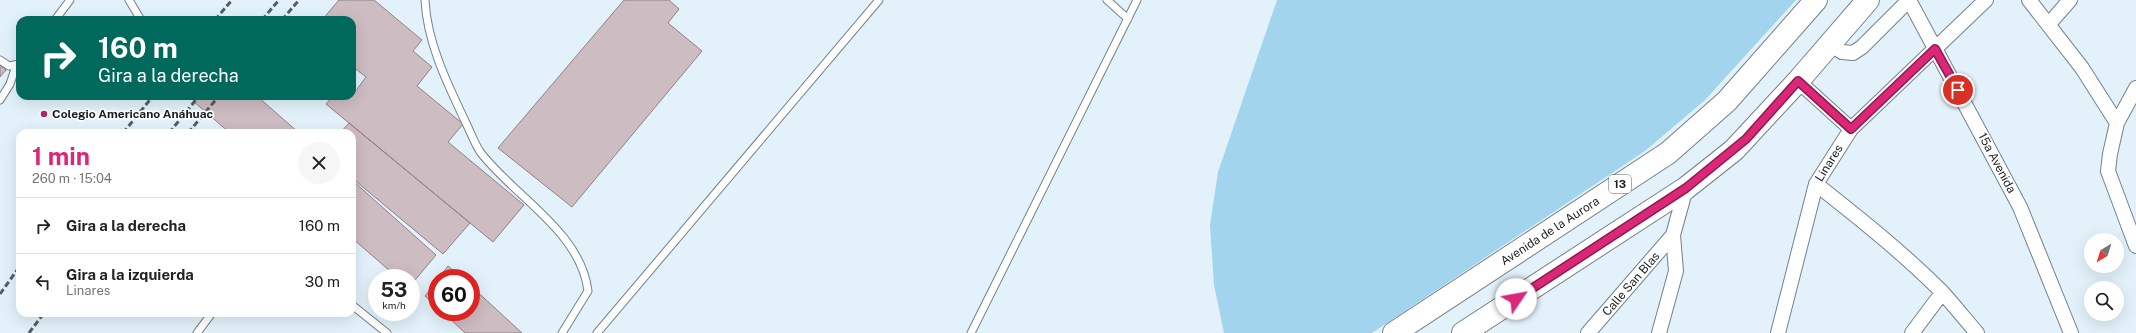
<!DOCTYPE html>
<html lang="es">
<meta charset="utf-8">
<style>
body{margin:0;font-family:"Public Sans",sans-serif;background:#f6f6f6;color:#222;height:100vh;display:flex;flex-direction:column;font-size:15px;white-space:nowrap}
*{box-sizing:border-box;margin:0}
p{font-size:13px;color:#767676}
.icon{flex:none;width:22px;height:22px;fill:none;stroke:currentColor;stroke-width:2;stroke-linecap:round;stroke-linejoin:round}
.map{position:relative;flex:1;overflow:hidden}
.drawer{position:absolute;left:16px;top:129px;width:340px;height:188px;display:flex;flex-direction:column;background:#fff;border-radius:12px;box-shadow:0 4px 16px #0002}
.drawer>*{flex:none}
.banner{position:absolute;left:16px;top:16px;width:340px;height:84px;border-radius:12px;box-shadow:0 4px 16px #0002;background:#00695c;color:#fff;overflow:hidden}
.needle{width:26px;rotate:218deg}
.buttons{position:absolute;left:2084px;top:233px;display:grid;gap:8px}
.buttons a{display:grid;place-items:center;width:40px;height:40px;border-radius:50%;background:#fff;box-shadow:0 4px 16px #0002;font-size:20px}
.speed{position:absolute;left:368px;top:269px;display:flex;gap:8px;font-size:20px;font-weight:700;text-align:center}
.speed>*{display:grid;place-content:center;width:52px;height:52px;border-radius:50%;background:#fff;box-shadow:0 4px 16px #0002;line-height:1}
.speed small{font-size:10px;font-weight:400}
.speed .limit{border:6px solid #d22;background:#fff;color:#111}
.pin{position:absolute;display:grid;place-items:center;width:34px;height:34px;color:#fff;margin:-17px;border:2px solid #fff;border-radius:50%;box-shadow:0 1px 4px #0007}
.me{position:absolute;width:44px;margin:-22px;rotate:57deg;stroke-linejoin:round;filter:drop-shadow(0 0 3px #0008)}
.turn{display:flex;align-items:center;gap:14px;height:84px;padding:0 16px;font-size:18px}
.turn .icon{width:52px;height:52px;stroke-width:2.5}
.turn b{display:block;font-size:28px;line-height:34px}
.round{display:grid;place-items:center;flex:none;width:42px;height:42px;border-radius:21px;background:#f6f6f6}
.summary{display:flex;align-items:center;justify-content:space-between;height:68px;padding:0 16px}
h1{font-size:24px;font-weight:700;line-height:30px;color:#db2777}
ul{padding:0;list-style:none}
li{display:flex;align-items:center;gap:12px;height:56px;padding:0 16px;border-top:1px solid #e0e0e0}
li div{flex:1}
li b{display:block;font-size:15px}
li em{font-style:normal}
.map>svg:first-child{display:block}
</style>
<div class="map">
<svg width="2136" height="333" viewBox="0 0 2136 333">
<rect width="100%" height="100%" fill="#e2f1fa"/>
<path fill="#a3d4ed" d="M1277 0H1796L1705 100 1645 151 1372 333H1224L1214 285 1210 225 1218 172Z"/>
<path fill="#cdbcc2" stroke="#918187" d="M339 0H374L422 40 413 51 432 67 417 86 463 124 448 142 524 205 493 242 326 104 333 96H352L366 77 352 66V20H322Z
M624 0H669L679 9 668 23 702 51 572 207 498 148Z
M0 65 6 70 0 77Z
M197 96H257L299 133H230L193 101Z
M349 123 470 223 443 254 352 178V133H340Z
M352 180 436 255 411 285V278H398L352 238Z
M448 266 462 278H439Z
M437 281V307L425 296Z
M471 286 522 333H465L443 312H471Z"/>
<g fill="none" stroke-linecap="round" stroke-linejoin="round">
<g stroke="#74828a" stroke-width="9">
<path id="service" d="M129 0 141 20
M425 0C427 43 448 85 466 123 471 133 475 145 481 153 515 197 581 232 588 291L562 333
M1107 0 1128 19
M55 20 70 0
M0 60 9 66 19 64
M0 100 10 84 16 66
M352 305 387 333
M197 333 212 313
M597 333 879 0
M971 333 1137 0"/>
</g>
<g stroke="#74828a" stroke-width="16">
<path id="minor" d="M1909 0 2020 207 2071 333
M2029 0 2082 68 2117 123
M2049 24 2070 0
M1830 44 1842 52 1853 53 1862 47 1909 0
M1798 81 1851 129
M2136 88 2117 123 2110 154 2108 171 2136 246
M1816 184C1859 218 1902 252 1941 291 1953 304 1965 319 1977 333
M1588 333 1673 235
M1659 333 1676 271 1673 235 1686 188
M1778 333 1816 184 1851 129 1986 0
M1912 333 1942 293"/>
</g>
<g stroke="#74828a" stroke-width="24">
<path id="primary" d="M1394 333 1668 153 1727 101 1816 0
M1463 333 1686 188 1734 150 1798 81 1868 0"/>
</g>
<use href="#service" stroke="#fff" stroke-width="7"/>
<use href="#minor" stroke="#fff" stroke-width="14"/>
<use href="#primary" stroke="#fff" stroke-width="22"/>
<path stroke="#545d62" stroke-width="3" stroke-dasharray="6 3" stroke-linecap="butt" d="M215 20 232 0
M262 20 279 0
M282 20 299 0
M123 133 153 96
M169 133 199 96
M188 133 219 96
M0 294 20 266
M29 333 44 313"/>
</g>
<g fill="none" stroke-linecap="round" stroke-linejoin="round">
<g stroke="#8e194d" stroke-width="10">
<path id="route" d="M1516 299 1686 188 1746 139 1798 81 1851 129 1935 49 1958 90"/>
</g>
<use href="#route" stroke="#db2777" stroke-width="7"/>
</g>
<circle fill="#ae276c" stroke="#fff" stroke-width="1.5" cx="44" cy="114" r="4"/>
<g text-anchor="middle" stroke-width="3.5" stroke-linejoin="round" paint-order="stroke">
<rect fill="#fff" stroke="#5d6264" stroke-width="1" x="1609" y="175" width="22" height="18" rx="3"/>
<g font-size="11" font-weight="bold" fill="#181e21">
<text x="1620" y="188">13</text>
</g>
<g font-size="12" font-weight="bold" fill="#181e21" stroke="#fff" text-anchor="start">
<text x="52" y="118">Colegio Americano Anáhuac</text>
</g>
<g font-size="12" fill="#181e21" stroke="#fff">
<text transform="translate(1829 163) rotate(-58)" y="4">Linares</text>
<text transform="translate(1997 163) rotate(62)" y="4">15a Avenida</text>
<text transform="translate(1550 231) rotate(-33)" y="4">Avenida de la Aurora</text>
<text transform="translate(1631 284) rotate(-49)" y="4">Calle San Blas</text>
</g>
</g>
</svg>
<div class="buttons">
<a><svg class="needle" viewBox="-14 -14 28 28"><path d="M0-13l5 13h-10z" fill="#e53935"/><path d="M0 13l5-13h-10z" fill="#767676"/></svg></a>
<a><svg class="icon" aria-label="search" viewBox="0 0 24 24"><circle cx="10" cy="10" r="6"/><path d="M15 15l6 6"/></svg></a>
</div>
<div class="speed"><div>53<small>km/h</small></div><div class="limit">60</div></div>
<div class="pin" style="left:1958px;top:90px;background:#d93025"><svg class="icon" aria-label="arrive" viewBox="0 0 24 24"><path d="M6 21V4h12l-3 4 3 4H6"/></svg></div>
<svg class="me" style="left:1516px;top:299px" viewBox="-20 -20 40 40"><circle r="19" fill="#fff"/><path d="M0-13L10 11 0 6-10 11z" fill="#db2777"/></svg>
<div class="banner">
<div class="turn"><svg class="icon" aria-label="right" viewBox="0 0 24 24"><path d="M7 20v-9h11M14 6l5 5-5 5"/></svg><div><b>160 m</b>Gira a la derecha</div></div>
</div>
<section class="drawer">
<div class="summary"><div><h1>1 min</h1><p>260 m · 15:04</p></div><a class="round"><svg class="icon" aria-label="close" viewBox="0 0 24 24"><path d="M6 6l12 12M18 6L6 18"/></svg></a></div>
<ul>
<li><svg class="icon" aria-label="right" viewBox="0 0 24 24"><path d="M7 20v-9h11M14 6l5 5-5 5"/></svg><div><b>Gira a la derecha</b></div><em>160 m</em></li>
<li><svg class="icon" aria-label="left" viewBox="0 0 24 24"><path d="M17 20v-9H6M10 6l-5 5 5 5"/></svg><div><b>Gira a la izquierda</b><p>Linares</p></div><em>30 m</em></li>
</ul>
</section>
</div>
